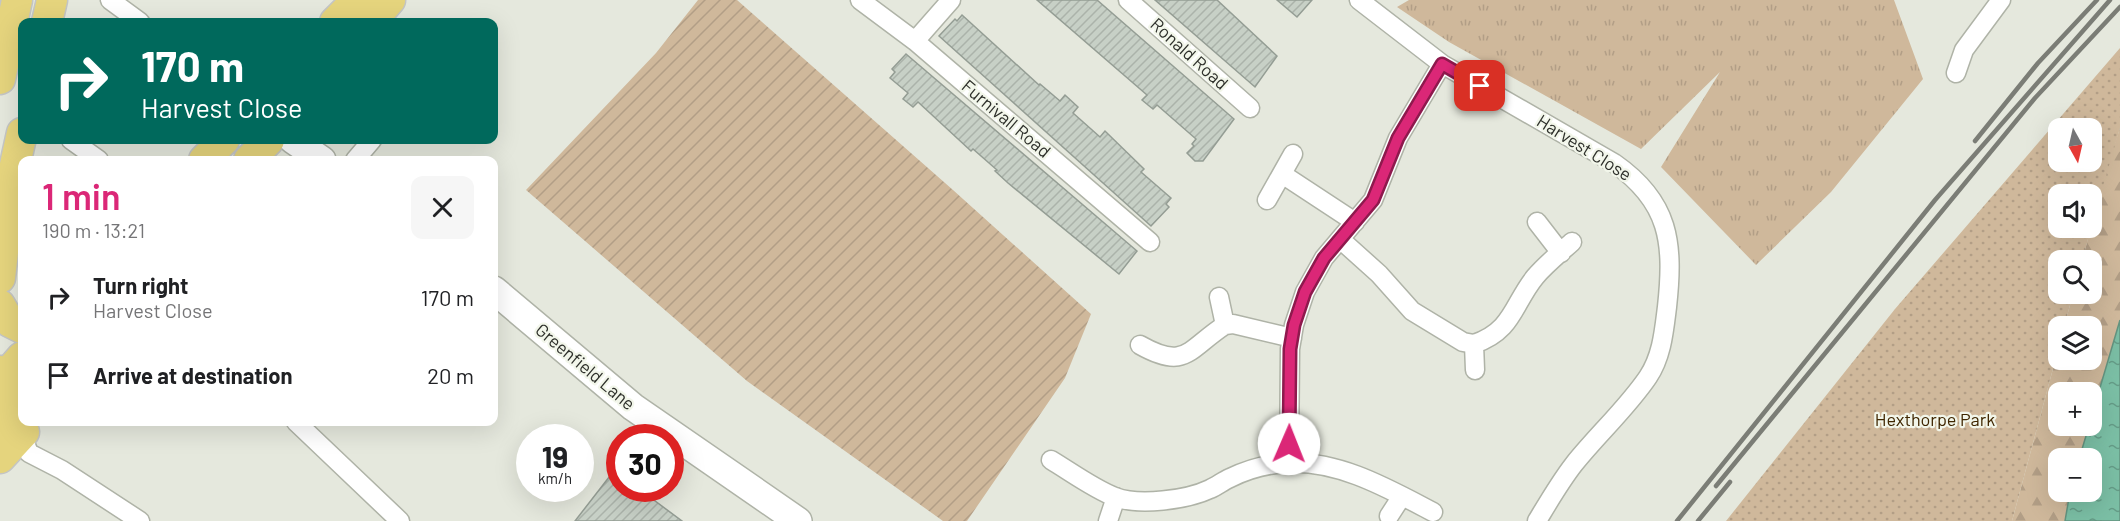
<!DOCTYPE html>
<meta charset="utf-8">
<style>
body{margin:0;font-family:Barlow,sans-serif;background:#f6f6f6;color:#202124;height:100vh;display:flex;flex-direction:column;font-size:22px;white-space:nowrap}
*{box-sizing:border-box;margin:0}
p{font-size:20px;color:#757577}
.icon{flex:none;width:33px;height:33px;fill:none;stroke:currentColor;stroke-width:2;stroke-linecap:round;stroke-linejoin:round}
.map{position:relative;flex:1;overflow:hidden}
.drawer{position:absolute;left:18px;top:156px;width:480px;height:270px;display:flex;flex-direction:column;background:#fff;border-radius:12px;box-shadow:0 6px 24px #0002}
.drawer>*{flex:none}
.guide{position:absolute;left:18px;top:18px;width:480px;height:126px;border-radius:12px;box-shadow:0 6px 24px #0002;background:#00695c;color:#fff;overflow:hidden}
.needle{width:39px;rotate:172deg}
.buttons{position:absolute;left:2048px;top:118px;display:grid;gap:12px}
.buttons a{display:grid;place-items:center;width:54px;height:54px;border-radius:12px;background:#fff;box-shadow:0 6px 24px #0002;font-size:30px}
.speed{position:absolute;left:516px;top:424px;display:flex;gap:12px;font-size:30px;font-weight:700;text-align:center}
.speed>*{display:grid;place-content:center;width:78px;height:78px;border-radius:50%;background:#fff;box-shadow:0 6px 24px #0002;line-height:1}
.speed small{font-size:15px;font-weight:400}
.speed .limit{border:9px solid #d22;background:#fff;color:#111}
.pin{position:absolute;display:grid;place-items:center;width:51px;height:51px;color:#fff;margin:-26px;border-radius:12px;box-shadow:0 3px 9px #0006}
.me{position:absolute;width:66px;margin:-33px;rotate:1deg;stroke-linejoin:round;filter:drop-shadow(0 0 4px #0008)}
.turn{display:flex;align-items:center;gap:21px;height:126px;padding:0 24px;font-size:27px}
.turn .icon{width:78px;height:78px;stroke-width:2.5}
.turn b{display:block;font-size:42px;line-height:51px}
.round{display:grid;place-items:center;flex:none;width:63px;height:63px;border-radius:12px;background:#f6f6f6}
.summary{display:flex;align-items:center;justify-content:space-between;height:102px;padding:0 24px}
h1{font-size:36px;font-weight:600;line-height:45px;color:#db2777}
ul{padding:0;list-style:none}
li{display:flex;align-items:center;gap:18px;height:78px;padding:0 24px}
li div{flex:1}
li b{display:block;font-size:22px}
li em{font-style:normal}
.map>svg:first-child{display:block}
</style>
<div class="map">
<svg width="2120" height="521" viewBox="0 0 2120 521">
<defs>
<pattern id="grass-tufts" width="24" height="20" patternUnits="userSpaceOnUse" patternTransform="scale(1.5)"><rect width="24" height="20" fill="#cfb89b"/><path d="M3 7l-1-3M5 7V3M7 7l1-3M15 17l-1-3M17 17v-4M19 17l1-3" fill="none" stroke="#b29e86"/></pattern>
<pattern id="forest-firs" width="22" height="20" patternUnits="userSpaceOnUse" patternTransform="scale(1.5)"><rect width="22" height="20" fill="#cfb89b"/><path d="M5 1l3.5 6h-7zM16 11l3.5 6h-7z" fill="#b29e86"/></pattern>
<pattern id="park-dots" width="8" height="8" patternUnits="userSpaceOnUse" patternTransform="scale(1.5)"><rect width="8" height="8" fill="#cfb89b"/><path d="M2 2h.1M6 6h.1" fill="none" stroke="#b29e86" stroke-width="1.8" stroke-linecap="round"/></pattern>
<pattern id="garden-furrows" width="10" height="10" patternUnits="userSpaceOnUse" patternTransform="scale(1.5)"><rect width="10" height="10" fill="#cfb89b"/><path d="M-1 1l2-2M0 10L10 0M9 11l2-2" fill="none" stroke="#b29e86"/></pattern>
<pattern id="water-ripples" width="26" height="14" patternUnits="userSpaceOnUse" patternTransform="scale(1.5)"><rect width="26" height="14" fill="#7bbfa5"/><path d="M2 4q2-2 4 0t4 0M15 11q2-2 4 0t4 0" fill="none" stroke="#659c87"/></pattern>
<pattern id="building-hatch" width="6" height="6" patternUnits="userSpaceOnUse" patternTransform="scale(1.5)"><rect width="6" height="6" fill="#c7d0c6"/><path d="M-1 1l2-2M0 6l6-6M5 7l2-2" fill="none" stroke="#abb3aa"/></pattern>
</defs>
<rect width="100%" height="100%" fill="#e5e8dd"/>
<path fill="url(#grass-tufts)" d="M1409 0H1894L1923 79 1831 192 1756 265 1661 167 1720 72 1641 149 1449 42 1397 7Z"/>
<path fill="url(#forest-firs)" d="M2120 128V320L2091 418V393H2058V426H2089L2079 459H2058V492H2070L2065 521H2012L2058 350V360H2091V327H2064L2073 294H2091V261H2082L2108 164Z"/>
<path fill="url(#park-dots)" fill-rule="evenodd" d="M2120 48V128L2091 227V195H2058V228H2091L2082 261H2058V294H2073L2064 327H2058V350L2012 521H1726L1895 309ZM2058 129H2091V162H2058Z"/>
<path fill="url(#garden-furrows)" d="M698 0H737L953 190 1091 314 1065 378 967 521H943L747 381 526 190 656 53Z"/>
<path fill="url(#water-ripples)" stroke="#649480" stroke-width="1.5" d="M2120 320V521H2065L2070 492H2091V459H2079L2089 426H2091V418Z"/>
<path fill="url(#building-hatch)" stroke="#949d94" stroke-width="1.5" d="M1037 0H1097L1234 119 1203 161H1195L1187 153 1194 146 1192 144 1196 139 1157 105 1153 109 1148 105 1142 100 1147 95Z
M1155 0H1217L1277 56 1255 87Z
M1277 0H1312L1297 17Z
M962 15 1039 85 1040 84 1060 101 1065 95 1078 107 1073 113 1100 137 1105 131 1144 169 1141 172 1171 198 1166 204 1169 207 1151 226 939 36 955 19 957 21Z
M906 54 1137 251 1119 274 1008 183 995 171 997 170 973 149 971 151 918 102 913 107 903 99 908 93 890 78 895 72 892 69Z
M620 463V489H639L682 521H575Z"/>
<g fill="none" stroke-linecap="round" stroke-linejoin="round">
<g stroke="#afb3a7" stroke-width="21">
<path id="street" d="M110 0 140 22
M860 0 915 41 1150 242
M1128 0 1250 108
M1359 0 1442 64 1614 163C1670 202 1674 243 1667 307 1664 331 1662 356 1648 377 1627 408 1598 434 1574 464 1560 482 1549 501 1537 521
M915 41 951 0
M1956 73 1964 50 2001 0
M71 140 99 160
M355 160 372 140
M1282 174 1355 222
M1267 200 1293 154
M1537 222 1561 253
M1340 239 1379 274 1412 311 1463 342 1474 344C1513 331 1513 304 1535 277 1546 264 1560 253 1572 242
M1219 297 1225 325
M1474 344 1475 370
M1140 345C1186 371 1188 349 1225 325L1233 324 1292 338
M296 422 400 521
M27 428 24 432 25 443 29 453 62 470 140 521
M1051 460C1071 472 1094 489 1115 497 1139 506 1187 500 1210 489 1217 486 1223 481 1230 478 1248 469 1266 464 1287 463 1339 460 1389 489 1433 512
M1289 463 1290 349 1294 325 1305 292 1324 258 1373 200 1398 138 1442 64
M1389 516 1402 496
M1108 521 1116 497"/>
</g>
<g stroke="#afb3a7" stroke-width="30">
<path id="secondary" d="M293 140 322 160
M494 290 633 407 798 521"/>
</g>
<g stroke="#c4c5c4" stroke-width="33">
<path id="primary" d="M47 22 52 0
M335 22 357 0
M371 22 390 0
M0 79 17 0
M204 160 224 140
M249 160 269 140
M0 278 11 183 22 133
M0 305 10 322 22 328
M0 371 7 394 6 412 0 430
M0 382 22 357
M0 458 24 432"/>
</g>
<use href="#street" stroke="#fff" stroke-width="18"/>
<use href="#secondary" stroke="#fff" stroke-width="27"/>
<use href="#primary" stroke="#e5d47d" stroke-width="30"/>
<path stroke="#7b7d76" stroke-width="4.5" d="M1975 141 2038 63 2097 0
M1716 486 2035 98 2120 7
M1677 521 1935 200 2110 0
M1698 521 1730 482"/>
</g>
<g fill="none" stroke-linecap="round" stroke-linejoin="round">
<g stroke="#8e194d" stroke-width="15">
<path id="route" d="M1289 444 1290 349 1294 325 1305 292 1324 258 1373 200 1398 138 1442 64 1480 86"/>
</g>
<use href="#route" stroke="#db2777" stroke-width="10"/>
</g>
<g text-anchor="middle" stroke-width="4.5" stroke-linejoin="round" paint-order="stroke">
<g font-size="18" fill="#2e302b" stroke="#f2f6ea">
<text transform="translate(1189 54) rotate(42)" y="6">Ronald Road</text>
<text transform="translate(1006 119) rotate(40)" y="6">Furnivall Road</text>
<text transform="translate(1584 148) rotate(32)" y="6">Harvest Close</text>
<text transform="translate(585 367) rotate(40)" y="6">Greenfield Lane</text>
</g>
<g font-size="18" fill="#3f2600" stroke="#f2f6ea">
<text x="1935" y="426">Hexthorpe Park</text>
</g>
</g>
</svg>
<div class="buttons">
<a><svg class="needle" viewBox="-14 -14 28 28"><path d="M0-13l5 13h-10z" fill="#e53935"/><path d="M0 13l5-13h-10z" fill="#757577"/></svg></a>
<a><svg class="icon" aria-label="sound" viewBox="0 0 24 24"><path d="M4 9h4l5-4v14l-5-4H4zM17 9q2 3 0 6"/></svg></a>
<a><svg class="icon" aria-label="search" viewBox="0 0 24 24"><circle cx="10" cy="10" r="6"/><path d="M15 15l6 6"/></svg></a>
<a><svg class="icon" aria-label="layers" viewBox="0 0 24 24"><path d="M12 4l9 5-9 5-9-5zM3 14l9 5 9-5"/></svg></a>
<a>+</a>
<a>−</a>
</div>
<div class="speed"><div>19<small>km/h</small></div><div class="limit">30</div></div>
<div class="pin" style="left:1480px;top:86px;background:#d93025"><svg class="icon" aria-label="arrive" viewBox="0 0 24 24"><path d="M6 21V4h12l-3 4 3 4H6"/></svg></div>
<svg class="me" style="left:1289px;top:444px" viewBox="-20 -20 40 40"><circle r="19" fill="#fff"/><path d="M0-13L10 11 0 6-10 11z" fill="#db2777"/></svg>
<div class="guide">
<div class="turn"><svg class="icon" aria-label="right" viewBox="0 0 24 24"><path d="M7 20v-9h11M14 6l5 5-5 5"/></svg><div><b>170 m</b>Harvest Close</div></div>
</div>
<section class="drawer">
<div class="summary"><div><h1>1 min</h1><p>190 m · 13:21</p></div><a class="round"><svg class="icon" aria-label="close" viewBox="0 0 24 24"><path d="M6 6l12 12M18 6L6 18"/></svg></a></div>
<ul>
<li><svg class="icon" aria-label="right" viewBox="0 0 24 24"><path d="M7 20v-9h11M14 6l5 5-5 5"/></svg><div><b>Turn right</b><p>Harvest Close</p></div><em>170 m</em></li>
<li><svg class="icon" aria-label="arrive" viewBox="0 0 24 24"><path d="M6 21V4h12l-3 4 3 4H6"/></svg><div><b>Arrive at destination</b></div><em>20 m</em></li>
</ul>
</section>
</div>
